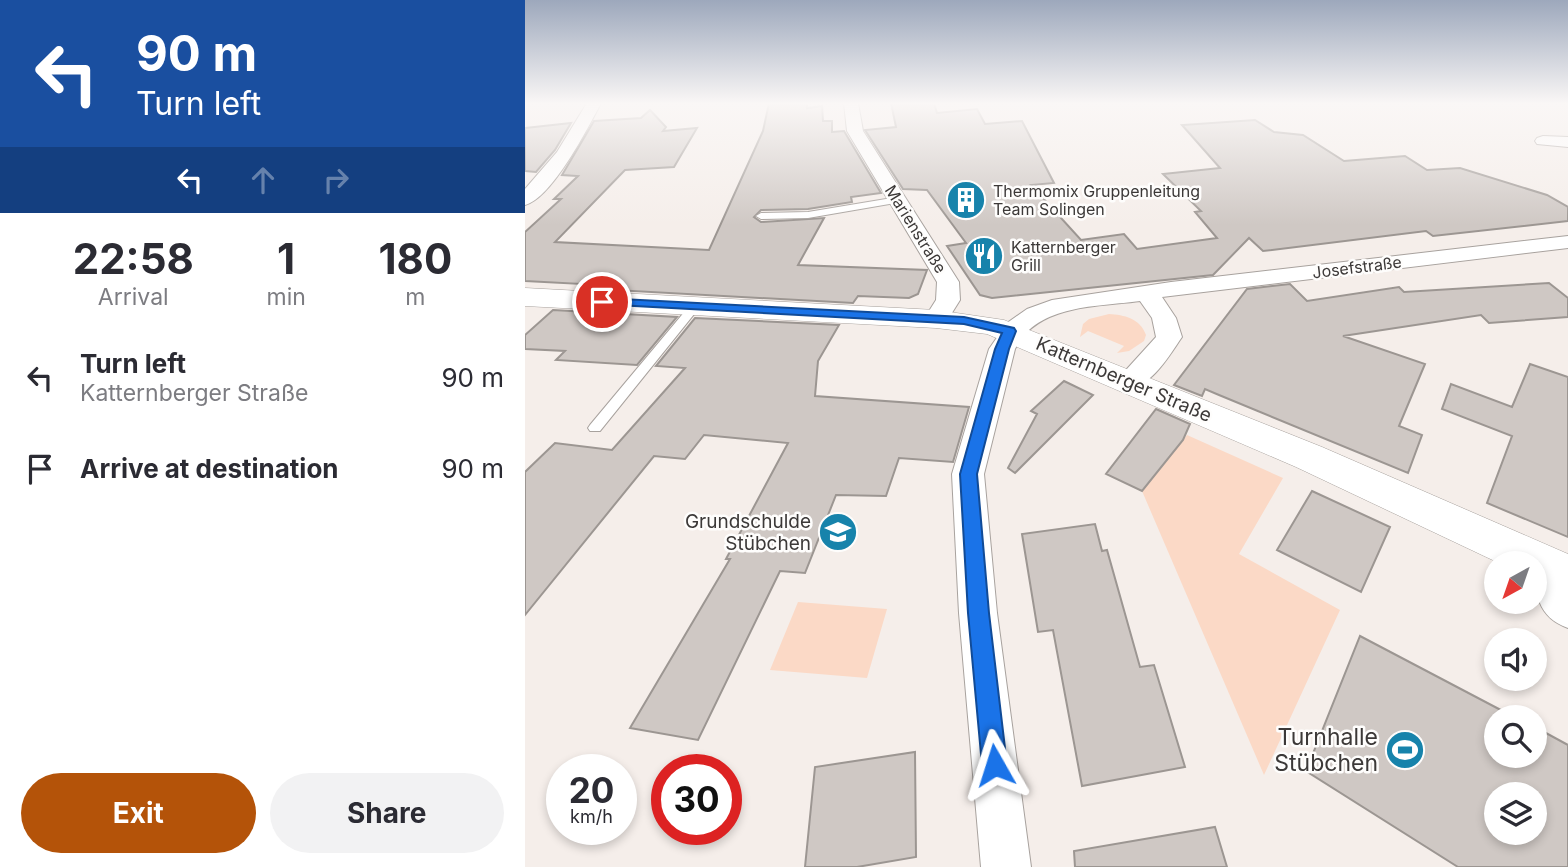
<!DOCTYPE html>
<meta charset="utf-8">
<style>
body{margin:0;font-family:Inter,sans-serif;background:#f2f2f3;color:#2b2b33;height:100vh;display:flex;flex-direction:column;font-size:26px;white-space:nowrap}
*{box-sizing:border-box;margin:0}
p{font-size:23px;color:#7c7c81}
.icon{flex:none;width:38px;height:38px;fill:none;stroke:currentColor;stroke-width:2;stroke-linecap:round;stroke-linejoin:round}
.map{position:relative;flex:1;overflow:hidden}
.side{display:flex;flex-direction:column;background:#fff;width:525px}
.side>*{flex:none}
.guide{background:#1a4fa0;color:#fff;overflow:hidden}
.needle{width:46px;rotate:220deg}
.controls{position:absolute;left:959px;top:551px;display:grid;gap:14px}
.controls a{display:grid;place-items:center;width:63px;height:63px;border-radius:50%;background:#fff;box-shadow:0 4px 10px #0003;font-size:35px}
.speed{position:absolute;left:21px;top:754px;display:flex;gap:14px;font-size:35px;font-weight:700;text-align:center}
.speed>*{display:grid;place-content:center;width:91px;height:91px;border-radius:50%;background:#fff;box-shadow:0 4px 10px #0003;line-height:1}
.speed small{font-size:18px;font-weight:400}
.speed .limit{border:10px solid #d22;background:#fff;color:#111}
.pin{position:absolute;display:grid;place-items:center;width:60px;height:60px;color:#fff;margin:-30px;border:4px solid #fff;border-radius:50%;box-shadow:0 2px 7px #0007}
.me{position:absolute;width:77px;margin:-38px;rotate:354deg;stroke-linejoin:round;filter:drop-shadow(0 0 5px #0008)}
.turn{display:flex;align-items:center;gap:24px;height:147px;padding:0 21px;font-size:32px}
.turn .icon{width:91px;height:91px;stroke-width:2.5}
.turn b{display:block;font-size:49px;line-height:60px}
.lanes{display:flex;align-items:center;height:66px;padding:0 21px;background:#0003;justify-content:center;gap:35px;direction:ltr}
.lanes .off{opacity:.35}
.eta{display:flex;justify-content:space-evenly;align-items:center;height:119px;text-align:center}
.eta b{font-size:42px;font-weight:700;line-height:49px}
.action{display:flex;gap:14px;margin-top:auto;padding:14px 21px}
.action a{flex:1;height:80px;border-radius:42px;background:#b45309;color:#fff;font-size:28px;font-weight:700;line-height:80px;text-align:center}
.action a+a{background:#f2f2f3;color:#2b2b33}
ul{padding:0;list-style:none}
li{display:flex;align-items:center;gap:21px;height:91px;padding:0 21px}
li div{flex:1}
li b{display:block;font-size:26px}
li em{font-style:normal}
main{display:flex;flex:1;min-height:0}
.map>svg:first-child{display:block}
</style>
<main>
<section class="side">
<div class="guide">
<div class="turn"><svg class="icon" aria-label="left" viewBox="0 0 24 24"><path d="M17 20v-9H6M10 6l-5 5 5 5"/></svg><div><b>90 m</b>Turn left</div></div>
<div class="lanes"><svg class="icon" aria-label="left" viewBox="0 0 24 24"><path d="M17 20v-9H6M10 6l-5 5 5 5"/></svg><svg class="icon off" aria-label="ahead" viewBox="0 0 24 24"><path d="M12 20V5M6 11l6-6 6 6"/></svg><svg class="icon off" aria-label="right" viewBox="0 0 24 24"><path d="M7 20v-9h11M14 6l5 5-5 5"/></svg></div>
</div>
<div class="eta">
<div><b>22:58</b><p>Arrival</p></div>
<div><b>1</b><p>min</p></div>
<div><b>180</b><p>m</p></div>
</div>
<ul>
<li><svg class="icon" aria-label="left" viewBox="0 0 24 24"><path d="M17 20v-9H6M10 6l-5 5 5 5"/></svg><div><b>Turn left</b><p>Katternberger Straße</p></div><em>90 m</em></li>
<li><svg class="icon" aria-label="arrive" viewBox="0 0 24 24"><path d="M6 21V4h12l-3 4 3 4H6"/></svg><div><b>Arrive at destination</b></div><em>90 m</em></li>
</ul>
<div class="action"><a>Exit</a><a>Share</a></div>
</section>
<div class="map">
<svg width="1043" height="867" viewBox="0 0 1043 867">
<rect width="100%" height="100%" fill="#f5eeea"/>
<path fill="#fbd9c6" d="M584 314C599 315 615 318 621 335L619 341 604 351 592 353 599 346 563 331 555 337 558 324 564 319Z
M662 435 758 478 714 554 815 610 739 775 617 491Z
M273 602 362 609 342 678 245 670Z"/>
<path fill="#cfc8c4" stroke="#9c9692" stroke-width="2" fill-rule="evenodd" d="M244 103H282V108L297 106 298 121H307V132L319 131 356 193 326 197 327 202 283 209 236 210 229 217 236 222 299 218 273 265 402 270 393 294 384 298 333 296 328 303 53 288 58 284 0 281V232L36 199H29L53 176 37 175 69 121 116 118 125 110 141 127 138 131 172 128 149 167 100 170 30 242 184 250 238 131Z
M366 103H409L412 113 452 109 460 124 497 121 529 183 506 185 556 240 599 234 612 249 692 238 670 212 676 211 638 174 695 168 657 125 730 120 749 132 778 135 819 161 880 156 902 170 935 168 1022 195 1043 207V221L908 236 901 231 738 251 724 238 688 275 467 298 455 295 422 246 441 243 402 190 378 189 340 130 371 127Z
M46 123 30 150 11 172 0 171V128Z
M1024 283 1043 298V317L964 323 956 315 818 336 900 364 874 426 897 435 883 473 694 395 680 389 677 396 649 385 722 289 765 284 782 301 874 287 879 292Z
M28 310 152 317 112 365 31 360 40 351 0 349V335Z
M170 318 314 325 293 361 290 396 444 407 428 462 374 458 361 496 311 495 280 573 255 571 173 740 105 728 205 559H201L263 443 179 435 160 459 129 456 0 615V472L30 443 87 450 160 368 131 366Z
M1005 364 1043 377V537L962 503 987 436 917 409 926 384 987 407Z
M539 381 568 395 490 473 483 468 512 414 506 411Z
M631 409 665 424 658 440 617 491 581 474Z
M787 491 865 527 836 592 752 550Z
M570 524 577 551 582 550 615 667 629 665 660 767 557 786 528 630 513 632 497 534Z
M835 636 991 718H971V756H1010V727L1043 745V867H933L781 771ZM971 794H1010V833H971Z
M390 752 391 857 332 867H280L290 767Z
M690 827 702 867H550L549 851Z"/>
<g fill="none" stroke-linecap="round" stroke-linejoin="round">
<g stroke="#a8a29e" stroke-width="2">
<path id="service" d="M373 197 376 198V202L283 218 236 219 231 216 236 213 283 212Z
M170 303 176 306 174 308 75 431H65L63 428 65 425 166 304Z"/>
</g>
<g stroke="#a8a29e" stroke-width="2">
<path id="minor" d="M62 103H76C63 128 27 198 0 205V189L32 152Z
M319 103H333L338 131 434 282 435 300 420 324 411 326 402 324 399 319 411 300 412 282 322 131Z
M1018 136 1043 137V147L1012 144 1010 141 1012 138Z
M1043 236V248L637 297 651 318 657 337C643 357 623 394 595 387L591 381 631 337 627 318 615 301C572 307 512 304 490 349L459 474 472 613 506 867H456L434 613 427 474 464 349 482 323 502 309 527 300 646 282Z
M1010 553 1023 557 1043 582V628C1012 617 1010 593 1010 564H994L997 557Z"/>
</g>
<g stroke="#a8a29e" stroke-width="1">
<path id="tertiary" d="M0 288 411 310 479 320 797 447 1043 554V593L1010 579V564H976L771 467 462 334 411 328 0 306Z"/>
</g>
<use href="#service" fill="#fff" fill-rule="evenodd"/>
<use href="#minor" fill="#fff" fill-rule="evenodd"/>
<use href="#tertiary" fill="#fff" fill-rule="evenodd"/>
</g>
<linearGradient id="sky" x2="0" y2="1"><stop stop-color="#9da8bc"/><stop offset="0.46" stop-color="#faf7f6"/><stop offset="1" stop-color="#faf7f6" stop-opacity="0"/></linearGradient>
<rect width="1043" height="225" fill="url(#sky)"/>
<path fill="#1a73e8" stroke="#114b97" stroke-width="2" d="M77 298 439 317 489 328 491 331 484 349 452 474 464 613 482 765 478 774 470 778 461 774 457 765 443 613 435 474 470 349 477 333 439 324 73 304V299Z"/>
<defs>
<g id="building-disc" transform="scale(2.0125)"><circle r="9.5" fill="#1783ab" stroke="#fefdfc"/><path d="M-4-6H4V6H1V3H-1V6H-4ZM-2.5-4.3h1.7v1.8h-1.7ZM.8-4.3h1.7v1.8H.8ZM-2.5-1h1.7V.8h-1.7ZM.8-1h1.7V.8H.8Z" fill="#fff"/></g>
<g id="restaurant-disc" transform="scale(2.0125)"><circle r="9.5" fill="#1783ab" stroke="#fefdfc"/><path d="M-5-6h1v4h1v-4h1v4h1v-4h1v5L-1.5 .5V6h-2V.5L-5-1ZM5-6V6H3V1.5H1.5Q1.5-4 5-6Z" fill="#fff"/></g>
<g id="school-disc" transform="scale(2.0125)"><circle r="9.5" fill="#1783ab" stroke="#fefdfc"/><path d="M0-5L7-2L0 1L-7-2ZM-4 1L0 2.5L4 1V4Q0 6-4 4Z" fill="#fff"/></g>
<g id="stadium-disc" transform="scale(2.0125)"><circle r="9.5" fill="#1783ab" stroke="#fefdfc"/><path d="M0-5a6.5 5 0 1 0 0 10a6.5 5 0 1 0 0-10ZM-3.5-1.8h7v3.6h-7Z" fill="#fff"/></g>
</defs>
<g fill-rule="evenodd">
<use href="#building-disc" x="441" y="200"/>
<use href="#restaurant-disc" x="459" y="256"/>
<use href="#school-disc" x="313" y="532"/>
<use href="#stadium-disc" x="880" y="750"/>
</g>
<g text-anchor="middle" stroke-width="5" stroke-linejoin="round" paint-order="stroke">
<g font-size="16" fill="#3c3938" stroke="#fefdfc" text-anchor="start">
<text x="468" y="197">Thermomix Gruppenleitung<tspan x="468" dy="18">Team Solingen</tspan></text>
<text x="486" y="253">Katternberger<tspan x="486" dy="18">Grill</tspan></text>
</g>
<g font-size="16" fill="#3c3938" stroke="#fefdfc">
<text transform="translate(391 229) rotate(58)" y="6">Marienstraße</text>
<text transform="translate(832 267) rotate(-7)" y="6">Josefstraße</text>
</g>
<g font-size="19" fill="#3c3938" stroke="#fefdfc">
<text transform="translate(599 379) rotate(23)" y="7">Katternberger Straße</text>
</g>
<g font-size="19" fill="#3c3938" stroke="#fefdfc" text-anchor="end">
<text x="286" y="528">Grundschulde<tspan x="286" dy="22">Stübchen</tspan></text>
</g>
<g font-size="23" fill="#3c3938" stroke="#fefdfc" text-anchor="end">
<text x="853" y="745">Turnhalle<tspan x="853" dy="26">Stübchen</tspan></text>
</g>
</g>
</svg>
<div class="controls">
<a><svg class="needle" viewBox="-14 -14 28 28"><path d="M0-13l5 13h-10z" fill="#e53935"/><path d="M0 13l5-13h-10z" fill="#7c7c81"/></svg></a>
<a><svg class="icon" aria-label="sound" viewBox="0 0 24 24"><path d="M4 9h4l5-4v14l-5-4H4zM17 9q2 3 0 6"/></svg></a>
<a><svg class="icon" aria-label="search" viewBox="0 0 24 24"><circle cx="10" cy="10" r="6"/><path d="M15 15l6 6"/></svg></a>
<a><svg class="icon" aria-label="layers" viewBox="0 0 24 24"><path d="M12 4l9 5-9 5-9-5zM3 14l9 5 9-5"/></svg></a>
</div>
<div class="speed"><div>20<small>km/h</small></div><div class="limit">30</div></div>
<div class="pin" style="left:77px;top:302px;background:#d93025"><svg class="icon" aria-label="arrive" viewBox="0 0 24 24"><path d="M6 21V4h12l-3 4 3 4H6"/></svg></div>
<svg class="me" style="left:470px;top:765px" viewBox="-20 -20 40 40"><path d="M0-17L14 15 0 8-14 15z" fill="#1a73e8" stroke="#fff" stroke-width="4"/></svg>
</div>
</main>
